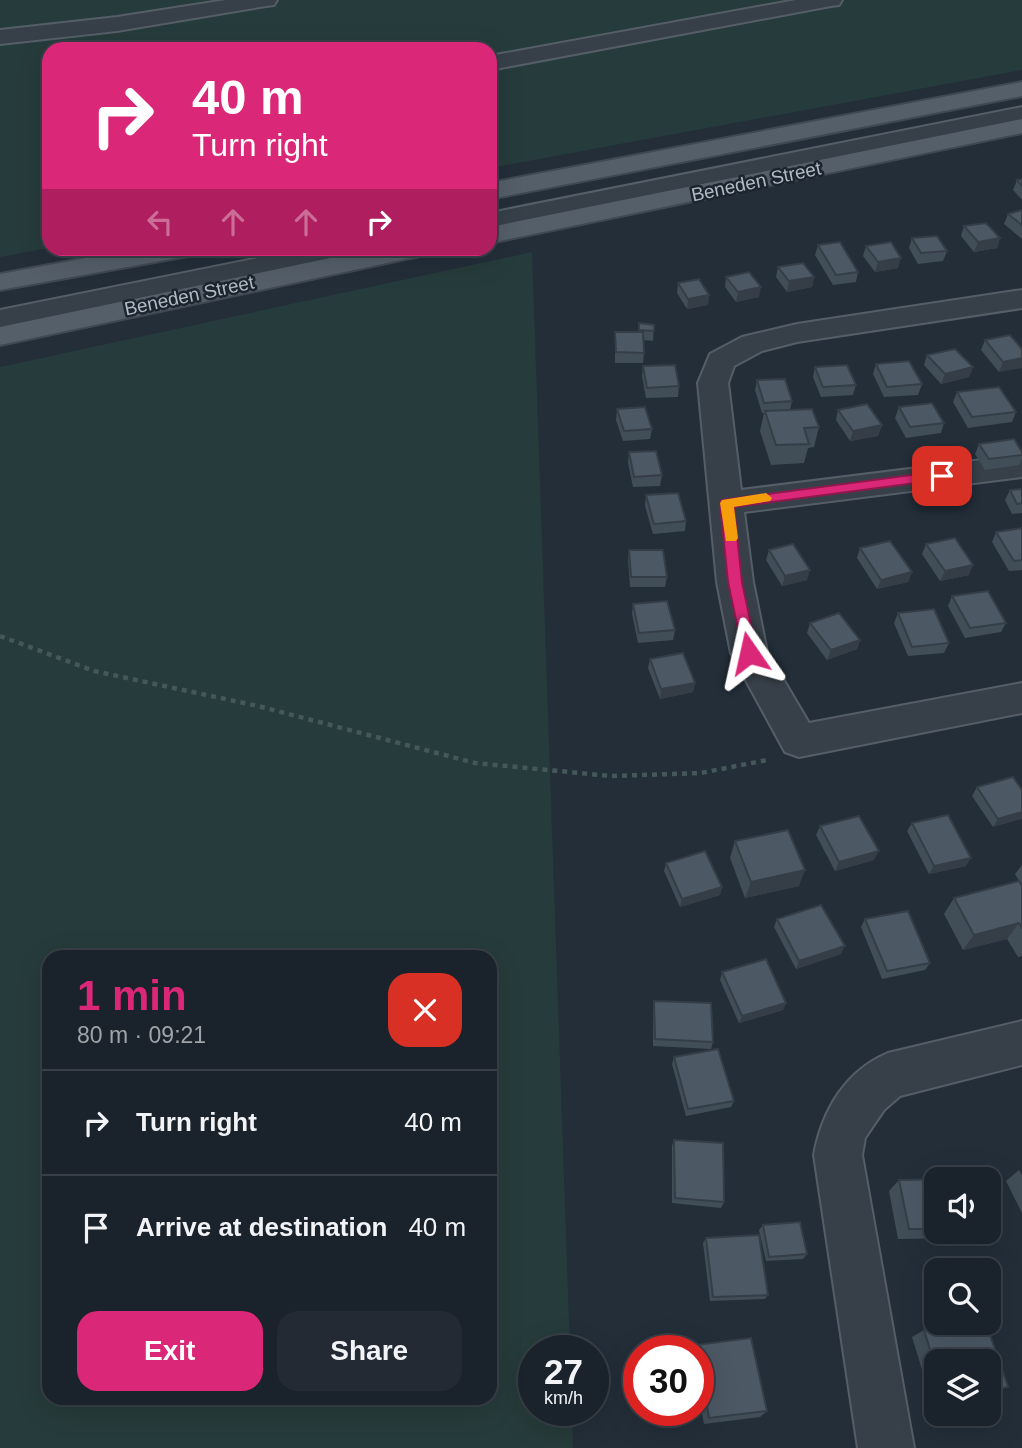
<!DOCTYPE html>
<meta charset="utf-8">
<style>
body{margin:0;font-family:Helvetica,sans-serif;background:#232a33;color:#f1f3f6;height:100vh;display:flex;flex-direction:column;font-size:26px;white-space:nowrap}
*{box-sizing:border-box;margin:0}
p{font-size:23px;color:#9fa4a9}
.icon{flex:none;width:38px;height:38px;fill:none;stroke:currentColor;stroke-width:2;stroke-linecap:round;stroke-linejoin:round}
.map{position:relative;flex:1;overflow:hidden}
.panel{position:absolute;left:42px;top:950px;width:455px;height:455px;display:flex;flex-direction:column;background:#1a222b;border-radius:21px;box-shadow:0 7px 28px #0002,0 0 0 2px #383f47}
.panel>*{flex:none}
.top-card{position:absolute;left:42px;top:42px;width:455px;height:214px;border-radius:21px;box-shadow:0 7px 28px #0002,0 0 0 2px #383f47;background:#db2777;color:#fff;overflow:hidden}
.fabs{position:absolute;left:924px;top:1167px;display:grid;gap:14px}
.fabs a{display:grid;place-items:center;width:77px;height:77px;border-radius:14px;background:#1a222b;box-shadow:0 7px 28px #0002,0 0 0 2px #383f47;font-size:35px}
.speed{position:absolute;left:518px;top:1335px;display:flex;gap:14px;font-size:35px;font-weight:700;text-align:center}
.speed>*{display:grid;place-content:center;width:91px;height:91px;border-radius:50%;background:#1a222b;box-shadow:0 7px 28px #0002,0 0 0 2px #383f47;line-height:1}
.speed small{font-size:18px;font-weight:400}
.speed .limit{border:10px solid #d22;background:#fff;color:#111}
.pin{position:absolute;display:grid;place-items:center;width:60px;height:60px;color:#fff;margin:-30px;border-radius:14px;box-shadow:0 4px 10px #0006}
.me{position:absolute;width:77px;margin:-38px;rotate:349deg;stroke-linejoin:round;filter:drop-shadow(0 0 5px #0008)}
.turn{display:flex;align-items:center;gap:24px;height:147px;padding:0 35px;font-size:32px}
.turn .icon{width:91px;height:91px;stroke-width:2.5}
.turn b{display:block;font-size:49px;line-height:60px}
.lanes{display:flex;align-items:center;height:66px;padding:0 35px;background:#0003;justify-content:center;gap:35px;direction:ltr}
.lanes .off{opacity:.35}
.round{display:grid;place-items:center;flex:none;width:74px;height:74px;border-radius:21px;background:#232a33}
.summary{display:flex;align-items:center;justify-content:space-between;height:119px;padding:0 35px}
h1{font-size:42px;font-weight:800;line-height:52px;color:#db2777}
.action{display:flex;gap:14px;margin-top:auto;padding:14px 35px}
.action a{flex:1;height:80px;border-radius:21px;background:#db2777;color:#fff;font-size:28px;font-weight:800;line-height:80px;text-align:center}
.action a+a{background:#232a33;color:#f1f3f6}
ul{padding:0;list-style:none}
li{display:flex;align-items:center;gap:21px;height:105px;padding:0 35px;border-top:2px solid #383f47}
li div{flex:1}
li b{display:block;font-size:26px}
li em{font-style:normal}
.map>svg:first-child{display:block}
</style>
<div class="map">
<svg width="1022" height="1448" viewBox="0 0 1022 1448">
<rect width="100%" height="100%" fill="#232e39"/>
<path fill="#263b3b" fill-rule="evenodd" d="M0 0H1022V70L490 168V49H49V248L0 257Z
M532 252 570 1351H534V1410L572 1411 573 1448H0V367ZM49 957H490V1398H49Z"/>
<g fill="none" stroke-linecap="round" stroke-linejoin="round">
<g stroke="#555e67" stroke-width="4">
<path id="minor" d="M226 0H277L274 5 266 6 117 31 0 44V30L117 17Z
M796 0H842L839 5 831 6 490 70V56Z
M1022 107V121L490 229V213Z
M308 248H364L361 254 351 256 0 328V310Z
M1022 290V308L797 342 762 351 734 366 728 383 741 490 1022 455V477L744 512 753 582 767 652 809 723 1022 683V713L799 757 785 752 731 653 717 582 698 383 710 354 742 337 797 324Z
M1022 1021V1065L900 1096 884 1110 871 1129 865 1138 862 1155 914 1448H858L814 1155C822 1111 845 1071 888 1053Z"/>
</g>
<g stroke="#404952" stroke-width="4">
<path id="major" d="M1022 82V96L490 199V183Z
M1022 119V133L490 243V227Z
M140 248H201L198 254 188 256 0 290V274Z
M378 248H433L430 254 420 256 0 345V327Z"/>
</g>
<path stroke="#455859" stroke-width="4.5" stroke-dasharray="5 5" stroke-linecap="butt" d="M0 636 94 671 258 706 475 763 611 776 701 773 767 760"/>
<use href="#minor" fill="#374049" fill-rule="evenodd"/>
<use href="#major" fill="#555f69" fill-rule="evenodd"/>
</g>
<path fill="#414d57" d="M1022 179V200L1013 190 1017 180Z
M1022 210V239L1004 224 1008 214Z
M964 226 1000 238 997 248 974 252 961 236Z
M912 238 947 251 943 261 918 264 909 248Z
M818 245 858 272 856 282 833 285 815 255Z
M866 246 898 268 875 272 863 256Z
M778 267 814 277 812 287 787 292 776 277Z
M726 277 759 297 736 302 725 287Z
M678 283 709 295 708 305 687 309 677 293Z
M639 323 654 325 653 341 643 340 644 353 643 363H615V332H638Z
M985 340 1022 349 999 372 981 350Z
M927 355 973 367 969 377 941 384 924 365Z
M876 364 922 384 918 395 884 397 873 374Z
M643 366 679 386 678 397 646 398 642 376Z
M815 367 856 385 853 395 821 397 813 377Z
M757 380 792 401 790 410 819 427 814 447 808 448 804 463 771 465 760 431 764 413H762L755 390Z
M957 392 1016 412 1012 422 968 428 953 402Z
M899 407 944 423 941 433 906 438 895 418Z
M617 409 652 429 650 439 623 441 616 420Z
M838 410 882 425 878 436 850 441 836 420Z
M979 444 1022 452V458L1019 465 985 470 975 454Z
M629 452 662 475 660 486 633 487 628 463Z
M1022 489V513L1012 514 1005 500 1010 490Z
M646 495 686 521 685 531 653 534 645 506Z
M1022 528V570L1009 571 992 542 996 532Z
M926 544 969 575 940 581 922 554Z
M860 548 912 572 908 582 877 589 857 558Z
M629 550 667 577 665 587H630L628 560Z
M769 550 807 580 782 586 766 560Z
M952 596 1006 623 1001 632 965 638 948 606Z
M633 604 675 630 673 640 638 643 632 614Z
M898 613 949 643 944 653 908 656 894 623Z
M810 623 860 640 857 649 827 660 807 633Z
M650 659 695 683 693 692 660 699 648 668Z
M977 787 1022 790 993 827 972 796Z
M912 823 966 866 929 874 907 831Z
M820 826 874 860 835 871 816 835Z
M735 841 799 886 745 898 730 858Z
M666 863 722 887 720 895 680 907 664 871Z
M1022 865V956L1018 957 1007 939 963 950 944 914 954 898 1022 886 1015 874Z
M777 919 841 954 796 969 774 927Z
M865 919 930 963 925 970 882 979 861 927Z
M722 972 786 1003 783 1010 739 1023 720 980Z
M654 1001 713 1042 711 1049 653 1046V1008Z
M674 1057 734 1101 731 1107 686 1116 672 1064Z
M674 1140 724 1202 721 1208 672 1203V1146Z
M1019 1170 1022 1175V1213L1006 1181Z
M899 1180H936V1232H965L958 1238 898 1239 889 1191Z
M763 1225 807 1254 803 1259 766 1261 759 1230Z
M706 1238 768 1295 765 1299 710 1301 703 1243Z
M973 1323H986L1008 1387 989 1394V1362H936V1402H932L912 1337 924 1330Z
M696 1345 767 1411 760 1417 704 1424 698 1393V1351H692Z"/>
<path fill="#353e47" d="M1000 238 997 248 974 252 978 242Z
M901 258 898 268 875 272 878 262Z
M814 277 812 287 787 292 789 281Z
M761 287 759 297 736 302 738 292Z
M709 295 708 305 687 309 688 299Z
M1022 358V368L999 372 1003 362Z
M973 367 969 377 941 384 945 374Z
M882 425 878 436 850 441 853 431Z
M973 565 969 575 940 581 945 571Z
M810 570 807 580 782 586 785 576Z
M912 572 908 582 877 589 881 580Z
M860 640 857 649 827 660 831 650Z
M695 683 693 692 660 699 661 689Z
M1022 812V819L993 827 998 819Z
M879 851 874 860 835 871 839 862Z
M971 858 966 866 929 874 934 866Z
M805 870 799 886 745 898 751 882Z
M722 887 720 895 680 907 682 899Z
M1019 923 1007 939 963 950 974 935Z
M845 946 841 954 796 969 799 961Z
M786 1003 783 1010 739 1023 742 1016Z"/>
<path fill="#4c5965" stroke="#353e47" stroke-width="2" d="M1022 179V186L1017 180Z
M1022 210V225L1008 214Z
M986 223 1000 238 978 242 964 226Z
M937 236 947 251 921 253 912 238Z
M840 242 858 272 836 275 818 245Z
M891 242 901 258 878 262 866 246Z
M803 263 814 277 789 281 778 267Z
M749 272 761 287 738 292 726 277Z
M699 279 709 295 688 299 678 283Z
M639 323 654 325V331L639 330Z
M615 332H643L644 353 616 352Z
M1010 335 1022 349V358L1003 362 985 340Z
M955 349 973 367 945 374 927 355Z
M909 361 922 384 887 387 876 364Z
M675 365 679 386 647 388 643 366Z
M847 365 856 385 823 387 815 367Z
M785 379 792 401 764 403 757 380Z
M999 387 1016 412 972 417 957 392Z
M932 403 944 423 910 427 899 407Z
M867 404 882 425 853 431 838 410Z
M645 407 652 429 624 431 617 409Z
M812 409 819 427 804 428 809 444 776 445 765 411Z
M1014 439 1022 452V455L989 459 979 444Z
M656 451 662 475 634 477 629 452Z
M1022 489V503L1017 504 1010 490Z
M678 493 686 521 654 524 646 495Z
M1022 528V560L1014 561 996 532Z
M955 538 973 565 945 571 926 544Z
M890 541 912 572 881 580 860 548Z
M793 544 810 570 785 576 769 550Z
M629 550H663L667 577H631Z
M988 591 1006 623 970 628 952 596Z
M667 601 675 630 639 633 633 604Z
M934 609 949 643 912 647 898 613Z
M839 613 860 640 831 650 810 623Z
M683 653 695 683 661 689 650 659Z
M1013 777 1022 790V812L998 819 977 787Z
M948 815 971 858 934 866 912 823Z
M859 816 879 851 839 862 820 826Z
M788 830 805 870 751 882 735 841Z
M705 851 722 887 682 899 666 863Z
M1019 881 1022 886V928L1019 923 974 935 954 898Z
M821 905 845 946 799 961 777 919Z
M908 911 930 963 887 971 865 919Z
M766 959 786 1003 742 1016 722 972Z
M654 1001 711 1003 713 1042 655 1039Z
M718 1049 734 1101 688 1109 674 1057Z
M674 1140 723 1143 724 1202 675 1198Z
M959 1179 936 1180V1229H909L899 1180Z
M800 1222 807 1254 769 1257 763 1225Z
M759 1235 768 1295 713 1297 706 1238Z
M973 1323H986L1008 1387 989 1390V1362H936V1369L924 1330Z
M751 1338 767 1411 709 1418 698 1351H697L696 1345Z"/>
<path fill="#db2777" stroke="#8e194d" stroke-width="2" d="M942 471 948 476 946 479 734 507 742 582 757 653 749 659 744 657 728 582 720 503 722 500Z"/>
<path fill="#f59e0b" d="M766 493 772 498 770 501 734 507 738 538 736 541H726L720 503 722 500Z"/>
<g text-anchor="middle" stroke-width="5" stroke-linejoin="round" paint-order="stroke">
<g font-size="19" fill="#b2bbc5" stroke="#1c252e">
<text transform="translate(756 181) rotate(-12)" y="7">Beneden Street</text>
<text transform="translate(189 295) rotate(-12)" y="7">Beneden Street</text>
</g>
</g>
</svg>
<div class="fabs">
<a><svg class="icon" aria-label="sound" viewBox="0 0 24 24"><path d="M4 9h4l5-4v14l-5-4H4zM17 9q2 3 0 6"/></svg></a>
<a><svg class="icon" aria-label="search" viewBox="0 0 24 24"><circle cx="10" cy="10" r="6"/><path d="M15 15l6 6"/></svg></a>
<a><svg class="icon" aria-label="layers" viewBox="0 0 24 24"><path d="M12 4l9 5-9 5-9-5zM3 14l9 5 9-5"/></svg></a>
</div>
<div class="speed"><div>27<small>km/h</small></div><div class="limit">30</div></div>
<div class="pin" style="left:942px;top:476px;background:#d93025"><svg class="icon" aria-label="arrive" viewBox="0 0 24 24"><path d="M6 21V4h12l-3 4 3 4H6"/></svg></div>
<svg class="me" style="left:749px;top:653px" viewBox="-20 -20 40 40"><path d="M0-17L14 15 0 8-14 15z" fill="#db2777" stroke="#fff" stroke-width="4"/></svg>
<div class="top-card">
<div class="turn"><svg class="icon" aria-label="right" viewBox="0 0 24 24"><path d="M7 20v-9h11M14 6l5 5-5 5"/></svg><div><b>40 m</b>Turn right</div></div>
<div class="lanes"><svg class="icon off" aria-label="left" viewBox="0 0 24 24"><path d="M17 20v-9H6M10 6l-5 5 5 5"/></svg><svg class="icon off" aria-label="ahead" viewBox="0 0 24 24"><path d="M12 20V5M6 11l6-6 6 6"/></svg><svg class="icon off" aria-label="ahead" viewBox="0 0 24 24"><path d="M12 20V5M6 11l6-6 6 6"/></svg><svg class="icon" aria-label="right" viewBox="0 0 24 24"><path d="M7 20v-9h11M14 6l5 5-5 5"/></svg></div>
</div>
<section class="panel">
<div class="summary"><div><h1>1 min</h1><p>80 m · 09:21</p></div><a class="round" style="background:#d93025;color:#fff"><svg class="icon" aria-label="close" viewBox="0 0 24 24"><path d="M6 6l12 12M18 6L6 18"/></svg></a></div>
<ul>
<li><svg class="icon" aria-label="right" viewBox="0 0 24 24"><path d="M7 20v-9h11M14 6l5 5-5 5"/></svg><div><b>Turn right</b></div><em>40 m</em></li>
<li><svg class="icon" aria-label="arrive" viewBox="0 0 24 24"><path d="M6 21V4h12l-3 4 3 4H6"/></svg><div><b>Arrive at destination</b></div><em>40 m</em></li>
</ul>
<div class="action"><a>Exit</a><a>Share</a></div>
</section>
</div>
